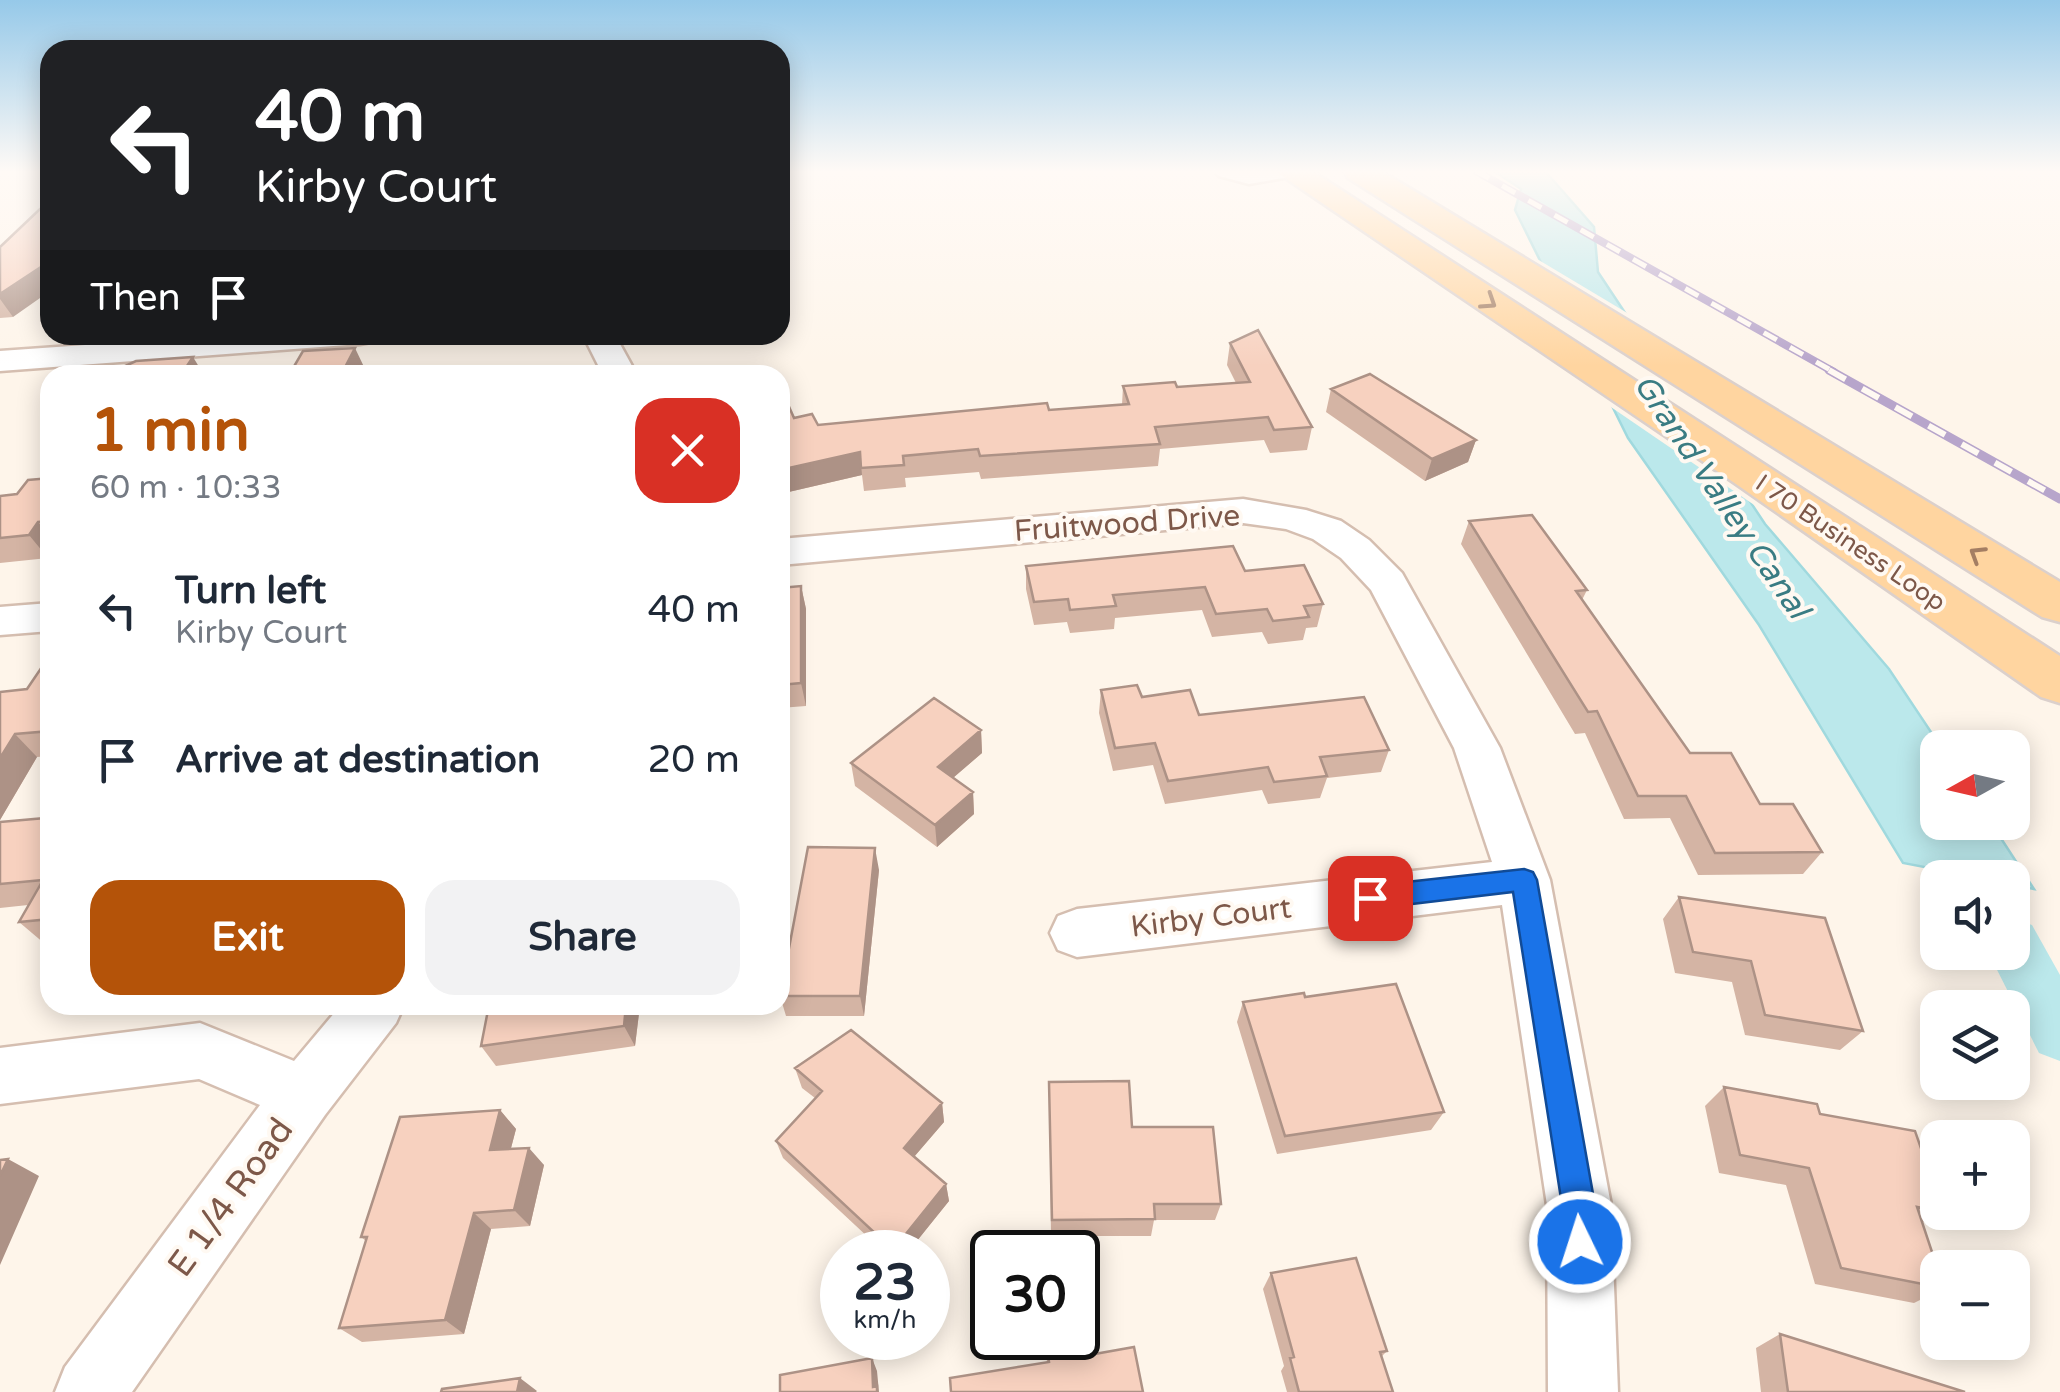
<!DOCTYPE html>
<meta charset="utf-8">
<style>
body{margin:0;font-family:"Varela Round",sans-serif;background:#f2f2f3;color:#1f2937;height:100vh;display:flex;flex-direction:column;font-size:38px;white-space:nowrap}
*{box-sizing:border-box;margin:0}
p{font-size:32px;color:#747a83}
.icon{flex:none;width:55px;height:55px;fill:none;stroke:currentColor;stroke-width:2;stroke-linecap:round;stroke-linejoin:round}
.map{position:relative;flex:1;overflow:hidden}
.sheet{position:absolute;left:40px;top:365px;width:750px;height:650px;display:flex;flex-direction:column;background:#fff;border-radius:30px;box-shadow:0 5px 25px #0003}
.sheet>*{flex:none}
.guide{position:absolute;left:40px;top:40px;width:750px;height:305px;border-radius:30px;box-shadow:0 5px 25px #0003;background:#202124;color:#fff;overflow:hidden}
.needle{width:65px;rotate:262deg}
.buttons{position:absolute;left:1920px;top:730px;display:grid;gap:20px}
.buttons a{display:grid;place-items:center;width:110px;height:110px;border-radius:20px;background:#fff;box-shadow:0 5px 25px #0003;font-size:50px}
.speed{position:absolute;left:820px;top:1230px;display:flex;gap:20px;font-size:50px;font-weight:700;text-align:center}
.speed>*{display:grid;place-content:center;width:130px;height:130px;border-radius:50%;background:#fff;box-shadow:0 5px 25px #0003;line-height:1}
.speed small{font-size:25px;font-weight:400}
.speed .limit{border:5px solid #111;border-radius:15px;background:#fff;color:#111}
.pin{position:absolute;display:grid;place-items:center;width:85px;height:85px;color:#fff;margin:-42px;border-radius:20px;box-shadow:0 5px 15px #0006}
.me{position:absolute;width:110px;margin:-55px;rotate:356deg;stroke-linejoin:round;filter:drop-shadow(0 0 8px #0008)}
.turn{display:flex;align-items:center;gap:35px;height:210px;padding:0 50px;font-size:45px}
.turn .icon{width:130px;height:130px;stroke-width:2.5}
.turn b{display:block;font-size:70px;line-height:85px}
.then{display:flex;align-items:center;height:95px;padding:0 50px;background:#0003;gap:20px;font-size:38px}
.round{display:grid;place-items:center;flex:none;width:105px;height:105px;border-radius:30px;background:#f2f2f3}
.overview{display:flex;align-items:center;justify-content:space-between;height:170px;padding:0 50px}
h1{font-size:60px;font-weight:700;line-height:75px;color:#b45309}
.cta{display:flex;gap:20px;margin-top:auto;padding:20px 50px}
.cta a{flex:1;height:115px;border-radius:30px;background:#b45309;color:#fff;font-size:40px;font-weight:700;line-height:115px;text-align:center}
.cta a+a{background:#f2f2f3;color:#1f2937}
ul{padding:0;list-style:none}
li{display:flex;align-items:center;gap:30px;height:150px;padding:0 50px}
li div{flex:1}
li b{display:block;font-size:38px}
li em{font-style:normal}
.map>svg:first-child{display:block}
</style>
<div class="map">
<svg width="2060" height="1392" viewBox="0 0 2060 1392">
<rect width="100%" height="100%" fill="#fef5ea"/>
<path fill="#bbe8eb" stroke="#a0d9de" stroke-width="2.5" d="M1494 171H1545L1594 227 1598 272 1765 524 1889 669 1941 747 1938 748V822L1991 823 2034 889 2013 885 2012 878 1977 877 1903 863 1759 625 1628 438 1515 210 1521 189Z"/>
<path fill="#fef5ea" d="M1532 256 1634 317 1763 511 1605 403Z"/>
<g fill="none" stroke-linecap="round" stroke-linejoin="round">
<path fill="#bbe8eb" fill-rule="evenodd" d="M2012 918 2032 925 2060 975V1061L2039 1053 1988 952H2012Z"/>
<g stroke="#d5beb0" stroke-width="5">
<path id="minor" d="M1215 171H1299L1295 176 1249 184 1219 176Z
M227 335H376L371 342 360 344 0 371V351Z
M583 335H615L637 375H603Z
M1243 499 1306 510 1341 521 1369 540 1402 573 1500 748 1550 880 1611 1205 1618 1392H1548L1547 1205 1502 905 1077 957 1058 950 1050 933 1058 916 1077 909 1492 862 1454 748 1371 590 1341 558 1313 539 1286 529 1243 523 780 565V539Z
M50 603V631L0 635V607Z
M341 1005H404L396 1023 325 1115 132 1392H55L65 1367 260 1105 199 1079 0 1104V1048L200 1023 294 1061Z"/>
</g>
<g stroke="#dbd0cc" stroke-width="5">
<path id="primary" d="M1275 171H1312L2060 656V703L2041 697 1736 484Z
M1344 171H1381L2060 582V622L2042 617 1348 178Z"/>
</g>
<use href="#minor" fill="#fff" fill-rule="evenodd"/>
<use href="#primary" fill="#ffd5a0" fill-rule="evenodd"/>
<g stroke="#b7a5cb" stroke-width="8">
<path id="rail-far1" d="M1476 171 1834 372"/>
</g>
<g stroke="#b7a5cb" stroke-width="9">
<path id="rail" d="M1829 370 2060 499"/>
</g>
<use href="#rail-far1" stroke="#fff9f2" stroke-width="5" stroke-dasharray="15" stroke-linecap="butt"/>
<use href="#rail" stroke="#fff9f2" stroke-width="6" stroke-dasharray="19" stroke-linecap="butt"/>
</g>
<path fill="#d4b4a4" d="M0 247 13 317 0 318Z
M1230 343 1312 427 1307 450 1270 453 1264 440 1160 449 1158 466 981 479 979 472 905 478 906 487 864 491 862 475 780 494V403L794 418 818 425 1122 405 1123 386 1177 387 1236 383 1227 365Z
M1331 389 1476 440 1468 462 1425 481 1326 412Z
M50 478V555L48 558 0 563V496L17 494Z
M1469 521 1587 590 1582 600 1690 753 1760 804 1822 852 1803 874 1698 875 1670 818 1624 819 1585 733 1575 734 1461 544Z
M1026 566 1245 571 1323 604 1317 627 1306 628 1303 640 1268 644 1262 632 1212 637 1202 610 1115 618 1114 629 1070 633 1067 622 1034 625 1026 589Z
M801 586 806 609V706L780 708V588Z
M50 655V756L37 757 0 820V692L27 689Z
M1101 690 1142 697 1199 715 1389 750 1381 772 1327 778 1320 798 1268 804 1262 790 1165 804 1153 765 1113 771 1099 713Z
M981 730 982 753 953 778 973 792 974 814 937 847 855 786 851 763Z
M50 810V943L45 944 19 922 28 905 0 908V822L45 818Z
M808 847 879 870 864 1016H786L780 996Z
M1679 897 1863 1031 1840 1050 1745 1035 1732 982 1675 973 1663 919Z
M1305 997 1444 1112 1431 1130 1277 1154 1237 1022 1243 1002Z
M489 1005H640L635 1046 496 1066 481 1046Z
M795 1068 942 1103 944 1122 914 1157 946 1184 949 1201 908 1252H884L783 1158 776 1141 815 1098 802 1088Z
M1049 1082 1221 1204 1215 1220H1154L1151 1236H1051Z
M1724 1087 1820 1114 1938 1197V1212H1941L1922 1223 1938 1270V1291L1914 1303 1815 1284 1786 1185 1719 1173 1705 1106Z
M500 1110 516 1129 511 1148 544 1165 530 1226 491 1229 464 1334 362 1342 339 1328 366 1241 361 1237Z
M1271 1273 1387 1351 1381 1357 1393 1392H1287L1281 1371 1284 1366 1263 1289Z
M1780 1334 1965 1392H1761L1756 1348Z
M1044 1338H1078L1089 1355 1047 1362Z"/>
<path fill="#ad9286" d="M50 261V291L13 317 0 299V294Z
M355 348 365 369 362 375H341Z
M193 357 204 375H181Z
M1476 440 1468 462 1425 481 1432 459Z
M860 452 862 475 780 494V470Z
M38 522 50 536V555L48 558 29 535Z
M801 586 806 609V706L801 683Z
M981 730 982 753 940 789 938 767Z
M15 734 37 757 0 820V758Z
M973 792 974 814 937 847 935 825Z
M875 848 879 870 864 1016 860 996Z
M626 1005H640L635 1046 624 1026Z
M942 1103 944 1122 907 1165 904 1148Z
M500 1110 516 1129 506 1167 490 1150Z
M529 1148 544 1165 530 1226 514 1210Z
M8 1159 39 1176 0 1265V1176Z
M946 1184 949 1201 908 1252H894L893 1250Z
M474 1213 491 1229 464 1334 445 1320Z
M872 1358 877 1371 879 1392H876L873 1387Z
M520 1378 537 1391 536 1392H517Z"/>
<path fill="#f7d1bf" stroke="#ad9286" stroke-width="2.5" d="M50 208V261L0 294V247L40 209Z
M1258 330 1312 427 1274 430 1268 417 1155 427 1160 444 980 456 978 449 903 456 904 465 861 468 860 452 780 470V403L787 402 794 418 812 414 818 425 1047 403 1049 410 1129 404 1123 386 1175 382 1177 387 1250 382 1230 343Z
M355 348 341 375H289L303 351Z
M193 357 181 375H118L125 366 136 361Z
M1370 374 1476 440 1432 459 1331 389Z
M50 478V521L38 522 29 535 0 538V496L17 494 28 480Z
M1532 515 1587 590 1576 591 1690 753H1731L1760 804H1793L1822 852 1715 853 1686 796H1638L1597 711 1588 712 1469 521Z
M1233 546 1245 571 1304 565 1323 604 1304 606 1309 617 1273 621 1267 609 1216 614 1205 587 1113 595 1116 606 1070 610 1068 599 1034 602 1026 566Z
M801 586V683L780 685V588Z
M50 655V731L15 734 0 758V692L27 689Z
M1137 685 1142 697 1190 690 1199 715 1364 697 1389 750 1320 757 1327 776 1274 782 1268 767 1168 781 1155 743 1115 748 1101 690Z
M934 698 981 730 938 767 973 792 935 825 851 763Z
M50 810V919L19 922 43 880 0 884V822L45 818Z
M808 847 875 848 860 996H780Z
M1679 897 1825 918 1863 1031 1765 1015 1751 961 1693 952Z
M1396 984 1444 1112 1285 1136 1243 1002 1304 993 1305 997Z
M489 1005H626L624 1026 481 1046Z
M851 1030 942 1103 904 1148 946 1184 893 1250 776 1141 822 1091 795 1068Z
M1129 1081 1132 1127H1213L1221 1204H1154L1155 1219 1052 1220 1049 1082Z
M1724 1087 1817 1104 1820 1114 1915 1131 1938 1197V1211L1917 1207 1938 1270V1287L1841 1268 1809 1168 1740 1155Z
M500 1110 490 1150 529 1148 514 1210 474 1213 445 1320 339 1328 367 1237H361L400 1117Z
M8 1159 0 1176V1160Z
M1356 1258 1387 1351 1380 1352 1393 1392H1299L1290 1358 1294 1357 1271 1273Z
M1083 1320 1089 1355 1134 1347 1143 1392H951L950 1378 1049 1362 1046 1338H1078V1321Z
M1780 1334 1965 1392H1788Z
M872 1358 873 1387 877 1386V1392H780V1375Z
M520 1378 517 1392H441L442 1389Z"/>
<defs><path id="oneway-chevron" d="M-2-3.5L2.5 0L-2 3.5" fill="none" stroke-width="1.6" stroke-linecap="round" stroke-linejoin="round" transform="scale(2.5)"/></defs>
<g stroke="#a47e63">
<use href="#oneway-chevron" transform="translate(1489 302) rotate(33)"/>
<use href="#oneway-chevron" transform="translate(1977 554) rotate(-148)"/>
</g>
<linearGradient id="sky" x2="0" y2="1"><stop stop-color="#96c9e9"/><stop offset="0.47" stop-color="#fffaf6"/><stop offset="1" stop-color="#fffaf6" stop-opacity="0"/></linearGradient>
<rect width="2060" height="366" fill="url(#sky)"/>
<path fill="#1a73e8" stroke="#114b97" stroke-width="2.5" d="M1524 869 1533 872 1537 880 1595 1205 1596 1242 1591 1254 1580 1259 1568 1254 1563 1242 1562 1205 1513 892 1370 909 1361 906 1357 898 1361 890 1370 886Z"/>
<g text-anchor="middle" stroke-width="8" stroke-linejoin="round" paint-order="stroke">
<g font-size="25" fill="#7d5849" stroke="#fff9f2">
<text transform="translate(1851 542) rotate(34)" y="9">I 70 Business Loop</text>
</g>
<g font-size="30" fill="#7d5849" stroke="#fff9f2">
<text transform="translate(1127 523) rotate(-4)" y="10">Fruitwood Drive</text>
<text transform="translate(1211 917) rotate(-7)" y="10">Kirby Court</text>
</g>
<g font-size="32" font-style="italic" fill="#3a7c83" stroke="#fff9f2">
<text transform="translate(1722 496) rotate(56)" y="11">Grand Valley Canal</text>
</g>
<g font-size="35" fill="#7d5849" stroke="#fff9f2">
<text transform="translate(230 1197) rotate(-54)" y="12">E 1/4 Road</text>
</g>
</g>
</svg>
<div class="buttons">
<a><svg class="needle" viewBox="-14 -14 28 28"><path d="M0-13l5 13h-10z" fill="#e53935"/><path d="M0 13l5-13h-10z" fill="#747a83"/></svg></a>
<a><svg class="icon" aria-label="sound" viewBox="0 0 24 24"><path d="M4 9h4l5-4v14l-5-4H4zM17 9q2 3 0 6"/></svg></a>
<a><svg class="icon" aria-label="layers" viewBox="0 0 24 24"><path d="M12 4l9 5-9 5-9-5zM3 14l9 5 9-5"/></svg></a>
<a>+</a>
<a>−</a>
</div>
<div class="speed"><div>23<small>km/h</small></div><div class="limit">30</div></div>
<div class="pin" style="left:1370px;top:898px;background:#d93025"><svg class="icon" aria-label="arrive" viewBox="0 0 24 24"><path d="M6 21V4h12l-3 4 3 4H6"/></svg></div>
<svg class="me" style="left:1580px;top:1242px" viewBox="-20 -20 40 40"><circle r="17" fill="#1a73e8" stroke="#fff" stroke-width="3"/><path d="M0-11L8 9 0 5-8 9z" fill="#fff"/></svg>
<div class="guide">
<div class="turn"><svg class="icon" aria-label="left" viewBox="0 0 24 24"><path d="M17 20v-9H6M10 6l-5 5 5 5"/></svg><div><b>40 m</b>Kirby Court</div></div>
<div class="then">Then<svg class="icon" aria-label="arrive" viewBox="0 0 24 24"><path d="M6 21V4h12l-3 4 3 4H6"/></svg></div>
</div>
<section class="sheet">
<div class="overview"><div><h1>1 min</h1><p>60 m · 10:33</p></div><a class="round" style="background:#d93025;color:#fff"><svg class="icon" aria-label="close" viewBox="0 0 24 24"><path d="M6 6l12 12M18 6L6 18"/></svg></a></div>
<ul>
<li><svg class="icon" aria-label="left" viewBox="0 0 24 24"><path d="M17 20v-9H6M10 6l-5 5 5 5"/></svg><div><b>Turn left</b><p>Kirby Court</p></div><em>40 m</em></li>
<li><svg class="icon" aria-label="arrive" viewBox="0 0 24 24"><path d="M6 21V4h12l-3 4 3 4H6"/></svg><div><b>Arrive at destination</b></div><em>20 m</em></li>
</ul>
<div class="cta"><a>Exit</a><a>Share</a></div>
</section>
</div>
